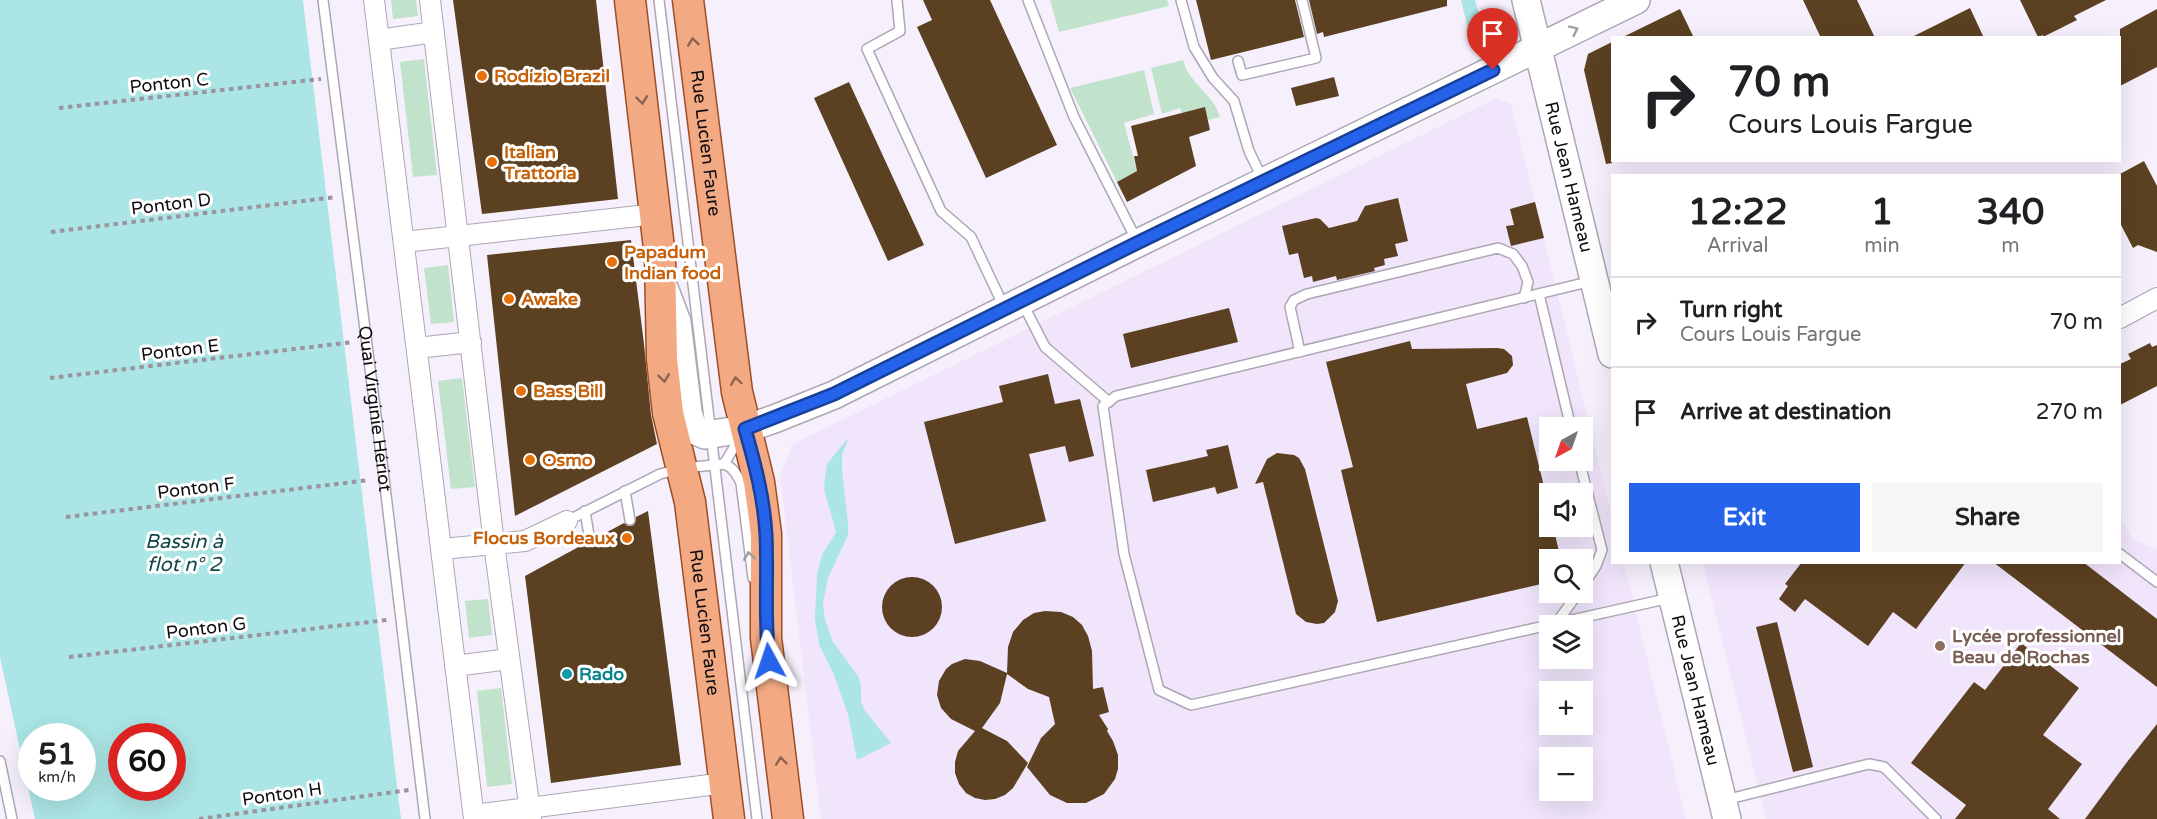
<!DOCTYPE html>
<meta charset="utf-8">
<style>
body{margin:0;font-family:"Varela Round",sans-serif;background:#f6f6f6;color:#202124;height:100vh;display:flex;flex-direction:column;font-size:22px;white-space:nowrap}
*{box-sizing:border-box;margin:0}
p{font-size:20px;color:#757577}
.icon{flex:none;width:33px;height:33px;fill:none;stroke:currentColor;stroke-width:2;stroke-linecap:round;stroke-linejoin:round}
.map{position:relative;flex:1;overflow:hidden}
.drawer{position:absolute;left:1611px;top:174px;width:510px;height:390px;display:flex;flex-direction:column;background:#fff;border-radius:0px;box-shadow:0 6px 24px #0002}
.drawer>*{flex:none}
.guide{position:absolute;left:1611px;top:36px;width:510px;height:126px;border-radius:0px;box-shadow:0 6px 24px #0002;background:#fff;color:#202124;overflow:hidden}
.needle{width:39px;rotate:220deg}
.controls{position:absolute;left:1539px;top:417px;display:grid;gap:12px}
.controls a{display:grid;place-items:center;width:54px;height:54px;border-radius:0px;background:#fff;box-shadow:0 6px 24px #0002;font-size:30px}
.speed{position:absolute;left:18px;top:723px;display:flex;gap:12px;font-size:30px;font-weight:700;text-align:center}
.speed>*{display:grid;place-content:center;width:78px;height:78px;border-radius:50%;background:#fff;box-shadow:0 6px 24px #0002;line-height:1}
.speed small{font-size:15px;font-weight:400}
.speed .limit{border:9px solid #d22;background:#fff;color:#111}
.pin{position:absolute;display:grid;place-items:center;width:51px;height:51px;color:#fff;margin:-62px -26px;border-radius:50% 50% 50% 0;rotate:-45deg;box-shadow:0 0 6px #0007}
.pin .icon{rotate:45deg}
.me{position:absolute;width:66px;margin:-33px;rotate:355deg;stroke-linejoin:round;filter:drop-shadow(0 0 4px #0008)}
.turn{display:flex;align-items:center;gap:21px;height:126px;padding:0 18px;font-size:27px}
.turn .icon{width:78px;height:78px;stroke-width:2.5}
.turn b{display:block;font-size:42px;line-height:51px}
.eta{display:flex;justify-content:space-evenly;align-items:center;height:102px;text-align:center}
.eta b{font-size:36px;font-weight:800;line-height:42px}
.button{display:flex;gap:12px;margin-top:auto;padding:12px 18px}
.button a{flex:1;height:69px;border-radius:0px;background:#2563eb;color:#fff;font-size:24px;font-weight:800;line-height:69px;text-align:center}
.button a+a{background:#f6f6f6;color:#202124}
ul{padding:0;list-style:none}
li{display:flex;align-items:center;gap:18px;height:90px;padding:0 18px;border-top:2px solid #e0e0e0}
li div{flex:1}
li b{display:block;font-size:22px}
li em{font-style:normal}
.map>svg:first-child{display:block}
</style>
<div class="map">
<svg width="2157" height="819" viewBox="0 0 2157 819">
<rect width="100%" height="100%" fill="#f6f0fd"/>
<path fill="#f0e5fb" fill-rule="evenodd" d="M1497 98 1511 104 1612 517V562L1624 563 1686 819H821L780 476 793 444ZM1550 428H1582V460H1550ZM1550 494H1582V526H1550ZM1550 560H1582V592H1550ZM1550 626H1582V658H1550ZM1550 692H1582V724H1550ZM1550 758H1582V790H1550Z
M2120 515 2133 541 2157 548V819H1766L1703 563 2120 562Z"/>
<path fill="#c1e3cb" d="M391 0H416L418 16 393 19Z
M1050 0H1167L1169 6 1059 32Z
M424 59 437 175 413 177 400 62Z
M1183 60C1189 84 1214 94 1220 117L1208 120 1205 108 1182 113 1180 108 1162 114 1151 68Z
M1144 70 1154 114 1124 123 1137 171 1117 182 1070 88Z
M448 265 454 322 431 324 424 268Z
M462 378 475 487 451 489 438 381Z
M488 599 492 635 469 638 465 601Z
M501 688 512 784 487 787 477 691Z"/>
<path fill="#abe5e5" fill-rule="evenodd" d="M0 0H303L401 819H35L0 657ZM32 736H82V788H32ZM122 736H172V788H122Z
M1461 0H1475L1484 33 1470 37Z
M849 437 842 455V470L848 523V535L828 578 823 604 825 620 833 642 858 676 861 685V702L865 711 891 743 857 760 848 714 834 675 819 644 815 619 817 574 822 555 836 532 824 489 825 477 827 464Z"/>
<path fill="#5b4121" d="M453 0H596L618 199 482 214Z
M923 0H990L1057 145 986 178 917 27 932 20Z
M1196 0H1295L1304 37 1211 60Z
M1309 0H1447V6L1324 37 1323 32 1317 34Z
M1803 0H1857L1875 38H1821Z
M2020 0H2106L2074 16 2077 20 2043 37V35L2038 37Z
M1970 8 1984 38H1910Z
M1680 9 1694 38H1621Z
M2157 9V67L2120 86V29Z
M1612 42V163L1606 164 1584 70 1588 54Z
M1334 77 1339 96 1296 106 1291 88Z
M849 82 924 245 888 261 814 98Z
M1205 107 1210 130 1189 137 1196 166 1127 202 1117 182 1137 171 1134 156H1138L1131 126Z
M2144 161 2157 186V252L2138 245 2133 248 2120 223V174Z
M1398 198 1408 241 1395 244 1398 256 1384 259 1385 265 1374 268 1375 271 1337 280 1336 276 1313 282 1312 276 1304 278 1298 253 1289 255 1282 226 1316 218 1320 219 1329 228 1357 221 1365 206Z
M1535 202 1544 238 1511 246 1506 226 1514 225 1510 209Z
M631 240 644 344 651 415 657 444 515 516 487 255Z
M1229 308 1238 342 1131 368 1123 334Z
M1410 341 1412 349 1497 348 1504 349 1512 356 1513 365 1507 373 1466 384 1477 429 1527 417 1550 511V526H1553L1561 560H1550V582L1377 622 1341 470 1353 467 1326 362Z
M2150 343 2152 347 2157 345V386L2120 405V364L2131 359 2128 354Z
M1048 374 1055 404 1080 399 1094 456 1069 462 1065 446 1029 454 1046 521 955 544 924 422 1003 402 999 386Z
M1228 445 1238 488 1217 494 1215 487 1153 502 1146 470 1208 456 1206 450Z
M1277 453 1294 455 1299 458 1305 469 1338 601 1335 612 1324 623 1317 624 1306 622 1296 614 1263 482 1255 484 1267 459Z
M648 511 681 765 551 783 525 576 584 544 588 547H594L596 538 624 523 628 526 634 525 636 517Z
M1802 562H1966L1916 629 1893 612 1868 646 1805 599 1795 612 1779 599 1788 586 1785 584Z
M1993 562H2083L2157 619V687Z
M882 607a30 30 0 1 1 60 0a30 30 0 1 1-60 0Z
M1045 611 1061 612 1073 617 1082 625 1088 636 1092 651 1093 689 1103 687 1109 712 1099 715 1108 729 1107 731 1113 741 1118 755V769L1115 779 1104 794 1086 803H1067L1050 795 1027 767 1041 738 1055 724 1049 697 1028 689 1007 674 1000 703 982 728 1007 741 1028 763 1013 788 1005 795 995 799 985 800 975 798 966 793 959 784 955 773V762L958 751 975 731 951 719 941 708 937 695 939 681 946 669 952 664 965 659 980 661 1007 673 1008 647 1013 632 1023 620 1034 613Z
M1777 622 1813 767 1793 772 1756 627Z
M2021 643 2079 688 2043 735 2082 764 2048 809 2060 819H1955L1966 805 1911 763 1974 682 1985 690Z
M2157 724V819H2085L2127 762Z"/>
<g fill="none" stroke-linecap="round" stroke-linejoin="round">
<g stroke="#ada6b5" stroke-width="12">
<g id="lane">
<path id="s1" d="M323 0 384 478 425 819"/>
<path d="M659 0 757 819"/>
<path d="M897 0 900 31 867 49 941 211 971 237 1004 307"/>
<path d="M1028 0 1074 117 1137 241"/>
<path d="M1181 0 1194 47 1213 78 1234 101 1249 151 1262 178"/>
<path d="M1238 61 1242 75 1316 58 1302 0"/>
<path d="M1592 281 1116 396 1103 406 1124 554 1159 690 1191 705 1670 598"/>
<path d="M1539 294 1571 428"/>
<path d="M1023 304 1045 347 1109 402"/>
<path d="M1300 352 1290 307 1294 300 1307 294 1498 248 1513 254 1522 266 1528 282 1524 298"/>
<path d="M1579 460 1602 550 1596 566 1582 587"/>
<path d="M724 464 741 436"/>
<path d="M625 491 630 520"/>
<path d="M585 511 590 541"/>
<path d="M567 521 660 474 683 468 724 464C733 467 737 475 741 483L753 578"/>
<path d="M2120 554 2157 582"/>
<path d="M1557 622 1579 592"/>
<path d="M0 761 12 819"/>
<path d="M1725 800 1869 764 1884 767 1936 819"/>
</g>
</g>
<g stroke="#ada6b5" stroke-width="22">
<path id="street" d="M374 0 474 819
M430 0 494 544 531 819
M379 40 434 32
M404 242 656 214
M2120 318 2157 298
M417 348 471 342
M442 549 525 541 567 521
M455 666 509 659
M474 815 725 783"/>
</g>
<g stroke="#ada6b5" stroke-width="30">
<g id="secondary">
<path id="s2" d="M1526 0 1612 354"/>
<path d="M663 285 677 322 688 412 692 425 698 432 705 435 745 429 774 419 834 395 1138 243 1636 0"/>
<path id="s3" d="M1664 562 1727 819"/>
</g>
</g>
<g stroke="#9e4e26" stroke-width="33">
<g id="primary">
<path id="s4" d="M630 0 660 257 662 359 668 413 690 502 729 819"/>
<path id="s5" d="M688 0 737 392 759 482 762 504 766 534V638L788 819"/>
</g>
</g>
<path stroke="#99949e" stroke-width="4" stroke-dasharray="4.5 4.5" stroke-linecap="butt" d="M1496 41 1510 28
M59 108 321 79
M51 232 336 197
M50 378 353 342
M66 517 369 480
M69 657 387 620
M199 819 409 790"/>
<use href="#lane" stroke="#fff" stroke-width="9"/>
<use href="#street" stroke="#fff" stroke-width="20"/>
<use href="#secondary" stroke="#fff" stroke-width="27"/>
<use href="#primary" stroke="#f3aa83" stroke-width="30"/>
</g>
<defs><path id="oneway-chevron" d="M-2-3.5L2.5 0L-2 3.5" fill="none" stroke-width="1.6" stroke-linecap="round" stroke-linejoin="round" transform="scale(1.5)"/></defs>
<g stroke="#9f9ea0">
<use href="#oneway-chevron" transform="translate(1574 30) rotate(-26)"/>
<use href="#oneway-chevron" transform="translate(749 556) rotate(-98)"/>
</g>
<g stroke="#8c6350">
<use href="#oneway-chevron" transform="translate(693 42) rotate(-97)"/>
<use href="#oneway-chevron" transform="translate(642 100) rotate(83)"/>
<use href="#oneway-chevron" transform="translate(664 378) rotate(83)"/>
<use href="#oneway-chevron" transform="translate(736 381) rotate(-98)"/>
<use href="#oneway-chevron" transform="translate(781 761) rotate(-97)"/>
</g>
<g fill="none" stroke-linecap="round" stroke-linejoin="round">
<g stroke="#184099" stroke-width="15">
<path id="route" d="M769 661C764 619 768 577 766 535 764 498 755 464 745 429L834 394 1137 243 1493 70"/>
</g>
<use href="#route" stroke="#2563eb" stroke-width="10"/>
</g>
<g fill="#e8710a" stroke="#fff" stroke-width="2">
<circle cx="482" cy="76" r="6"/>
<circle cx="492" cy="162" r="6"/>
<circle cx="612" cy="262" r="6"/>
<circle cx="509" cy="299" r="6"/>
<circle cx="521" cy="391" r="6"/>
<circle cx="530" cy="460" r="6"/>
<circle cx="627" cy="538" r="6"/>
</g>
<circle fill="#8d6e63" stroke="#fff" stroke-width="2" cx="1940" cy="646" r="6"/>
<circle fill="#0f9aa8" stroke="#fff" stroke-width="2" cx="567" cy="674" r="6"/>
<g text-anchor="middle" stroke-width="6" stroke-linejoin="round" paint-order="stroke">
<g font-size="18" font-weight="bold" fill="#c56008" stroke="#fff" text-anchor="start">
<text x="494" y="82">Rodizio Brazil</text>
<text x="504" y="158">Italian<tspan x="504" dy="21">Trattoria</tspan></text>
<text x="624" y="258">Papadum<tspan x="624" dy="21">Indian food</tspan></text>
<text x="521" y="305">Awake</text>
<text x="533" y="397">Bass Bill</text>
<text x="542" y="466">Osmo</text>
<text x="615" y="544" text-anchor="end">Flocus Bordeaux</text>
</g>
<g font-size="18" fill="#0f0c11" stroke="#fff">
<text transform="translate(169 83) rotate(-6)" y="6">Ponton C</text>
<text dy="6" stroke="none"><textPath href="#s5" startOffset="144">Rue Lucien Faure</textPath></text>
<text dy="6" stroke="none"><textPath href="#s2" startOffset="182">Rue Jean Hameau</textPath></text>
<text transform="translate(171 204) rotate(-7)" y="6">Ponton D</text>
<text transform="translate(180 350) rotate(-7)" y="6">Ponton E</text>
<text dy="6" stroke="none"><textPath href="#s1" startOffset="412">Quai Virginie Hériot</textPath></text>
<text transform="translate(196 488) rotate(-7)" y="6">Ponton F</text>
<text dy="6" stroke="none"><textPath href="#s4" startOffset="628">Rue Lucien Faure</textPath></text>
<text transform="translate(206 628) rotate(-7)" y="6">Ponton G</text>
<text dy="6" stroke="none"><textPath href="#s3" startOffset="132">Rue Jean Hameau</textPath></text>
<text transform="translate(282 794) rotate(-8)" y="6">Ponton H</text>
</g>
<g font-size="18" font-weight="bold" fill="#785e54" stroke="#fff" text-anchor="start">
<text x="1952" y="642">Lycée professionnel<tspan x="1952" dy="21">Beau de Rochas</tspan></text>
</g>
<g font-size="18" font-weight="bold" fill="#0d838f" stroke="#fff" text-anchor="start">
<text x="579" y="680">Rado</text>
</g>
<g font-size="20" font-style="italic" fill="#124747" stroke="#fff">
<text x="184" y="548">Bassin à<tspan x="184" dy="23">flot n° 2</tspan></text>
</g>
</g>
</svg>
<div class="controls">
<a><svg class="needle" viewBox="-14 -14 28 28"><path d="M0-13l5 13h-10z" fill="#e53935"/><path d="M0 13l5-13h-10z" fill="#757577"/></svg></a>
<a><svg class="icon" aria-label="sound" viewBox="0 0 24 24"><path d="M4 9h4l5-4v14l-5-4H4zM17 9q2 3 0 6"/></svg></a>
<a><svg class="icon" aria-label="search" viewBox="0 0 24 24"><circle cx="10" cy="10" r="6"/><path d="M15 15l6 6"/></svg></a>
<a><svg class="icon" aria-label="layers" viewBox="0 0 24 24"><path d="M12 4l9 5-9 5-9-5zM3 14l9 5 9-5"/></svg></a>
<a>+</a>
<a>−</a>
</div>
<div class="speed"><div>51<small>km/h</small></div><div class="limit">60</div></div>
<div class="pin" style="left:1493px;top:70px;background:#d93025"><svg class="icon" aria-label="arrive" viewBox="0 0 24 24"><path d="M6 21V4h12l-3 4 3 4H6"/></svg></div>
<svg class="me" style="left:769px;top:661px" viewBox="-20 -20 40 40"><path d="M0-17L14 15 0 8-14 15z" fill="#2563eb" stroke="#fff" stroke-width="4"/></svg>
<div class="guide">
<div class="turn"><svg class="icon" aria-label="right" viewBox="0 0 24 24"><path d="M7 20v-9h11M14 6l5 5-5 5"/></svg><div><b>70 m</b>Cours Louis Fargue</div></div>
</div>
<section class="drawer">
<div class="eta">
<div><b>12:22</b><p>Arrival</p></div>
<div><b>1</b><p>min</p></div>
<div><b>340</b><p>m</p></div>
</div>
<ul>
<li><svg class="icon" aria-label="right" viewBox="0 0 24 24"><path d="M7 20v-9h11M14 6l5 5-5 5"/></svg><div><b>Turn right</b><p>Cours Louis Fargue</p></div><em>70 m</em></li>
<li><svg class="icon" aria-label="arrive" viewBox="0 0 24 24"><path d="M6 21V4h12l-3 4 3 4H6"/></svg><div><b>Arrive at destination</b></div><em>270 m</em></li>
</ul>
<div class="button"><a>Exit</a><a>Share</a></div>
</section>
</div>
